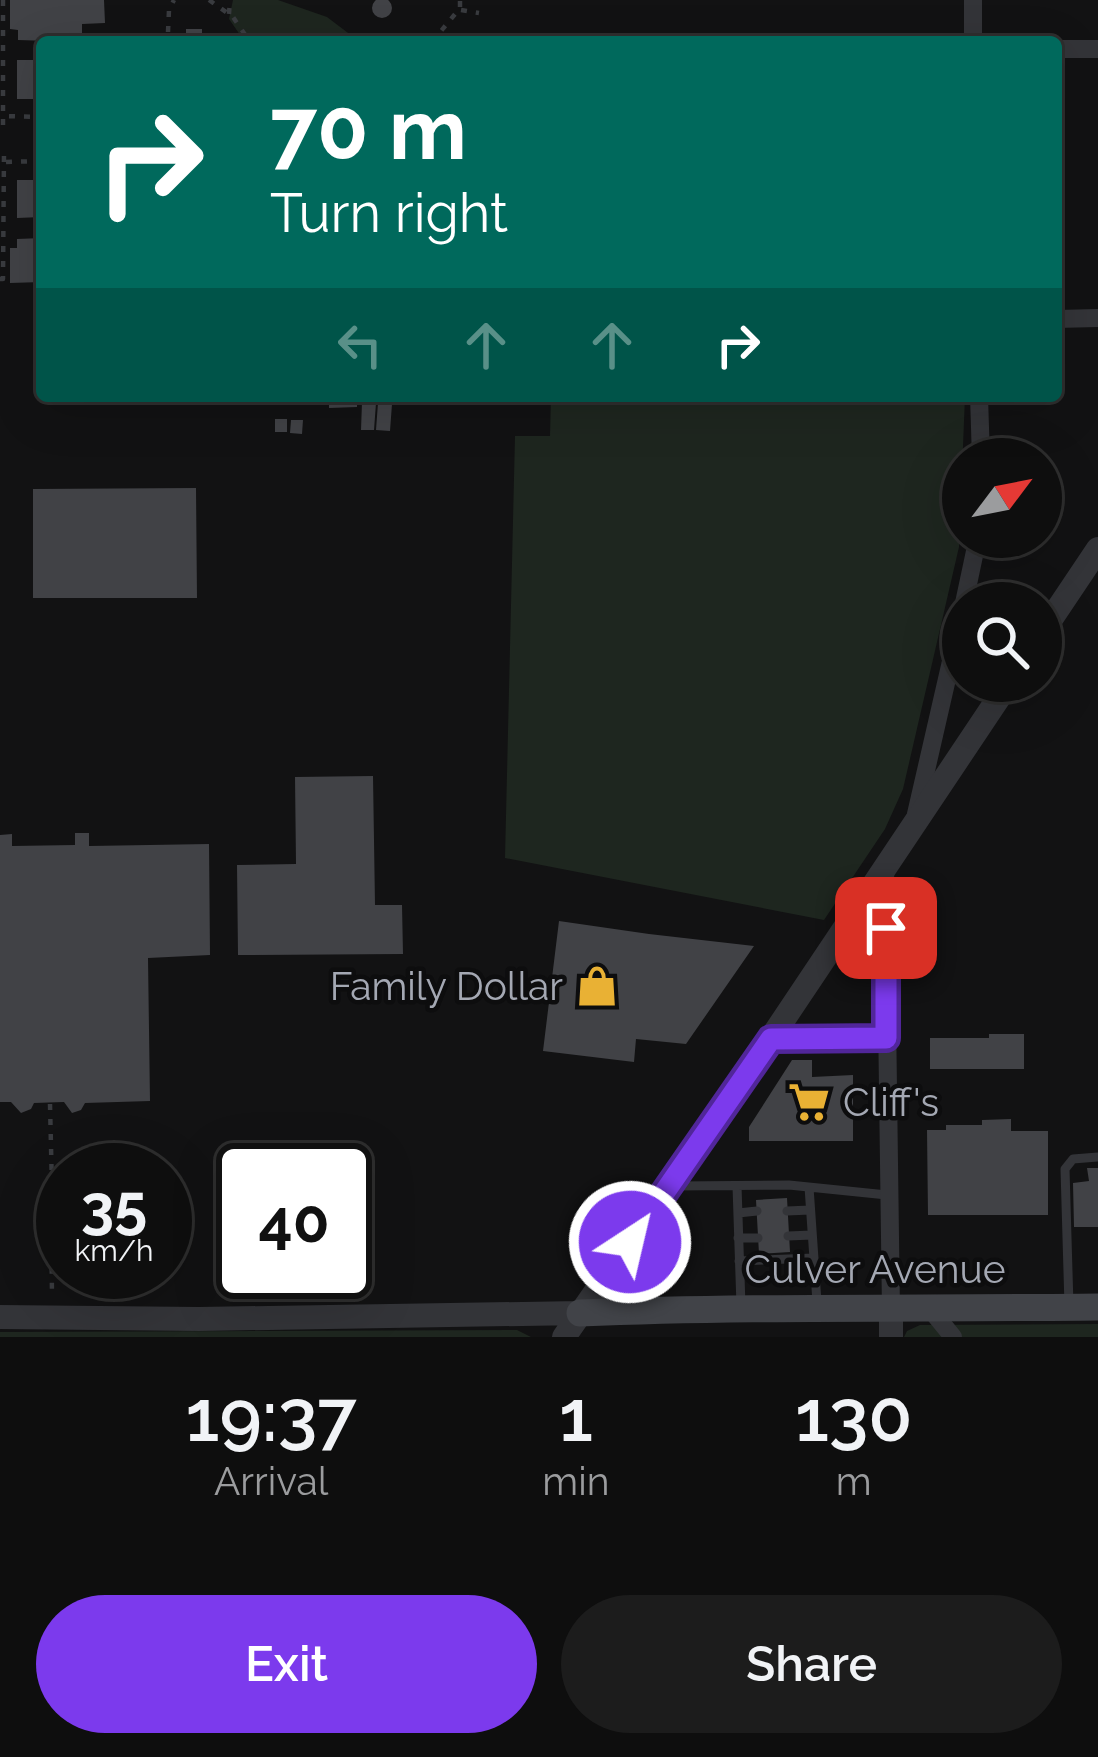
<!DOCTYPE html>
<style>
body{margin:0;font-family:Raleway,sans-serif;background:#1c1c1c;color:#f1f3f6;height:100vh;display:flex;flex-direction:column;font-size:45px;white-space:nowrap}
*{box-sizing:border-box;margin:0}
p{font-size:39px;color:#9b9c9e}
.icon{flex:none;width:66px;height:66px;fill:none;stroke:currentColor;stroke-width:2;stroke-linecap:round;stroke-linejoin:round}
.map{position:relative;height:1337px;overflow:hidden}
.side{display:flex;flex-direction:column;background:#0e0e0e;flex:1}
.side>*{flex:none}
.hud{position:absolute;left:36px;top:36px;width:1026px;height:366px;border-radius:12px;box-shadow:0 12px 48px #0002,0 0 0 3px #2e2e2e;background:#00695c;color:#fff;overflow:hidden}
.needle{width:78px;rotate:58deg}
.tools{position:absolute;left:942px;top:438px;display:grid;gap:24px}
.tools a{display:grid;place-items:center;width:120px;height:120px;border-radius:50%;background:#0e0e0e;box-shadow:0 12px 48px #0002,0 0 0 3px #2e2e2e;font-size:60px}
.speed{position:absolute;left:36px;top:1143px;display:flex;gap:24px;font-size:60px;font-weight:700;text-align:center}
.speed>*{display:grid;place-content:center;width:156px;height:156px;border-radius:50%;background:#0e0e0e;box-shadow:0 12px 48px #0002,0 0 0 3px #2e2e2e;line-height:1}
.speed small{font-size:30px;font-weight:400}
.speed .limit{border:6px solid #111;border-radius:18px;background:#fff;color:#111}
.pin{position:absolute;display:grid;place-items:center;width:102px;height:102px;color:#fff;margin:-51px;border-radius:24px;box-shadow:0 6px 18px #0006}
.me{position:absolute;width:132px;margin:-66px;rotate:35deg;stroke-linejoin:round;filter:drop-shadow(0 0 9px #0008)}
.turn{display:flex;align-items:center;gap:42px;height:252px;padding:0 36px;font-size:54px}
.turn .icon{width:156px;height:156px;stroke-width:2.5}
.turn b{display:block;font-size:84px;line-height:102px}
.lanes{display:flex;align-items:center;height:114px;padding:0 36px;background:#0003;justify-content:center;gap:60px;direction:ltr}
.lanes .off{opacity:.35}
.eta{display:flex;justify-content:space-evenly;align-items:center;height:204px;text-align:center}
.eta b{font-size:72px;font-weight:600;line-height:84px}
.cta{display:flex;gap:24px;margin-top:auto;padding:24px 36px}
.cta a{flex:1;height:138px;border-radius:72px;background:#7c3aed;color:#fff;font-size:48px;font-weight:600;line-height:138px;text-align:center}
.cta a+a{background:#1c1c1c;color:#f1f3f6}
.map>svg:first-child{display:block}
</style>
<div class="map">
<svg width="1098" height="1337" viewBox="0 0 1098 1337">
<rect width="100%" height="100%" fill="#121213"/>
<path fill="#1e261f" d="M233 0H278L327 17 360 42H245L229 19Z
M551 396H965L959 547 903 789 885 829 824 920 505 858 515 436H550Z
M1098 1324V1337H904L907 1331 920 1325Z
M517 1330 531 1337H0V1332Z"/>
<path fill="#414246" d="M372 8a10 10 0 1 1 20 0a10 10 0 1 1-20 0Z
M10 0H104L105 23 82 24V42L18 40V30L10 29Z
M186 29H202V35H219V42H169V35H186Z
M17 60H42V99H17Z
M17 180H42V217L17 218Z
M42 238V282L10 283V248H17V239Z
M329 396H357V407L329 408Z
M362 402 376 403 374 430H361Z
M378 403 392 404 390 431 376 430Z
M275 419H287V432H275Z
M291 420H303L302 434 290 433Z
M196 488 197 598H33V489Z
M373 776 375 905H402L403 954 238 955 237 865 296 864 295 777Z
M75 833H89V846L209 844 210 955 148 958 150 1101 85 1103 81 1110 72 1113 64 1102 34 1103 31 1109 21 1113 11 1102H0V835L12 834V846L75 845Z
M559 921 649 934 754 946 686 1044 636 1039 634 1062 543 1051Z
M989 1034H1024V1069H930V1038H989Z
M792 1060H812V1077L853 1075V1141H749V1127Z
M1011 1119V1131H1048V1215H928L927 1130H946V1125H982V1120Z
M1087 1168H1098V1227H1074L1073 1183 1089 1181Z
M787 1198 790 1252 759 1254 756 1200Z"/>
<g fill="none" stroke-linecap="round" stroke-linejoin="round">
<path stroke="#393b3f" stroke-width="4.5" stroke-dasharray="6 9" stroke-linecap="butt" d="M3 0V116
M209 0 233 17 250 42
M461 10 479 13
M229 14 230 0
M168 32 169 10 174 0
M111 42V29
M341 42H352
M432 42 460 8V0
M3 125V116L42 117
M6 162 42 161
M0 279H3L4 151
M50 1104 52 1188 55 1194 51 1211 52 1295
M51 1189 47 1193 51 1211"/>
<path stroke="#333438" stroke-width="9" d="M778 1039 886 1038
M677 1186 789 1185 887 1195
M737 1186 741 1306
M809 1187 817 1302
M787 1211 810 1210
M738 1213 757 1211
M788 1236 812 1235
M738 1238H758
M739 1261 814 1258
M1069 1306 1065 1169 1073 1159 1098 1157"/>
<path stroke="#333438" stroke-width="18" d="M973 0V42
M1056 49H1098
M1056 319 1098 318
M979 396 981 459
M964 603 978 537
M916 814 963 609
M885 867 891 1311
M931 1310 953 1337"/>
<path stroke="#333438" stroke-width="24" d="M1041 634 1098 549
M891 1311V1337
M0 1317 199 1319 580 1313
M564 1337 735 1092 1010 681"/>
<path stroke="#414348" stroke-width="27" d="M580 1313C753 1306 925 1309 1098 1307"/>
</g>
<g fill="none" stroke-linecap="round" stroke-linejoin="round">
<g stroke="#51269a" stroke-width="30">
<path id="route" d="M630 1242 771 1039 886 1038V928"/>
</g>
<use href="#route" stroke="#7c3aed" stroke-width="21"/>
</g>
<defs>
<g id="shop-bare" transform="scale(3.24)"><path d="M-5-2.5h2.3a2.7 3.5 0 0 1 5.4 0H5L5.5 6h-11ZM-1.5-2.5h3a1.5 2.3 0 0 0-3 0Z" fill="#e9b134" stroke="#0d0d0e" stroke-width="2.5" paint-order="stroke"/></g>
<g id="supermarket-bare" transform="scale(3.24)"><path d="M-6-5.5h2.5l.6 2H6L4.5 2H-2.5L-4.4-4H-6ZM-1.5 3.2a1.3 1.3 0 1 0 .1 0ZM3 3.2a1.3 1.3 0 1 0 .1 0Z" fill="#e9b134" stroke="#0d0d0e" stroke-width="2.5" paint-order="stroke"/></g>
</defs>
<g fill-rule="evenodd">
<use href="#shop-bare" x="597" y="986"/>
<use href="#supermarket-bare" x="809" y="1102"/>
</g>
<g text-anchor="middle" stroke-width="9" stroke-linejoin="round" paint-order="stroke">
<g font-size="39" fill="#a4a8b3" stroke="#0d0d0e" text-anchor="end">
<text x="563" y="1000">Family Dollar</text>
<text x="843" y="1116" text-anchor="start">Cliff's</text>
</g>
<g font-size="39" fill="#a4a8b3" stroke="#0d0d0e">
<text x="875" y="1283">Culver Avenue</text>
</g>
</g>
</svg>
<div class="tools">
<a><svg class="needle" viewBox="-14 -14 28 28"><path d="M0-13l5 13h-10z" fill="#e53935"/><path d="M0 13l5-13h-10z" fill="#9b9c9e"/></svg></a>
<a><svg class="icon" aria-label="search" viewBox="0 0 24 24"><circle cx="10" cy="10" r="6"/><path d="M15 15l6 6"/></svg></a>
</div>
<div class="speed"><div>35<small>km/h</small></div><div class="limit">40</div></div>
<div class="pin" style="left:886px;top:928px;background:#d93025"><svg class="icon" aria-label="arrive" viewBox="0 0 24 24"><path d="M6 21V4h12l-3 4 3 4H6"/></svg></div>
<svg class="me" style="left:630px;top:1242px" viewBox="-20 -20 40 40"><circle r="17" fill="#7c3aed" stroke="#fff" stroke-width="3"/><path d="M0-11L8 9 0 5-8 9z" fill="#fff"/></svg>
<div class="hud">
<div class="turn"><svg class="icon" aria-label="right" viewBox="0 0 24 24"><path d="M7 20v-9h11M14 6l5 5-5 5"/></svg><div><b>70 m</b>Turn right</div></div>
<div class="lanes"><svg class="icon off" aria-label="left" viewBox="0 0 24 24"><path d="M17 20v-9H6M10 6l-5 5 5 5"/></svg><svg class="icon off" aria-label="ahead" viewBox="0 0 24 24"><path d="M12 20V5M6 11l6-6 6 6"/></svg><svg class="icon off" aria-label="ahead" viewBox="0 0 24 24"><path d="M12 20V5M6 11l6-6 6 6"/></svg><svg class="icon" aria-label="right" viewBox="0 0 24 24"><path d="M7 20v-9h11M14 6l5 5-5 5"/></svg></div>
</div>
</div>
<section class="side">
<div class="eta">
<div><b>19:37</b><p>Arrival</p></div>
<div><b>1</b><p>min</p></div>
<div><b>130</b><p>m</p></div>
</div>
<div class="cta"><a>Exit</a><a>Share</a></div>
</section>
